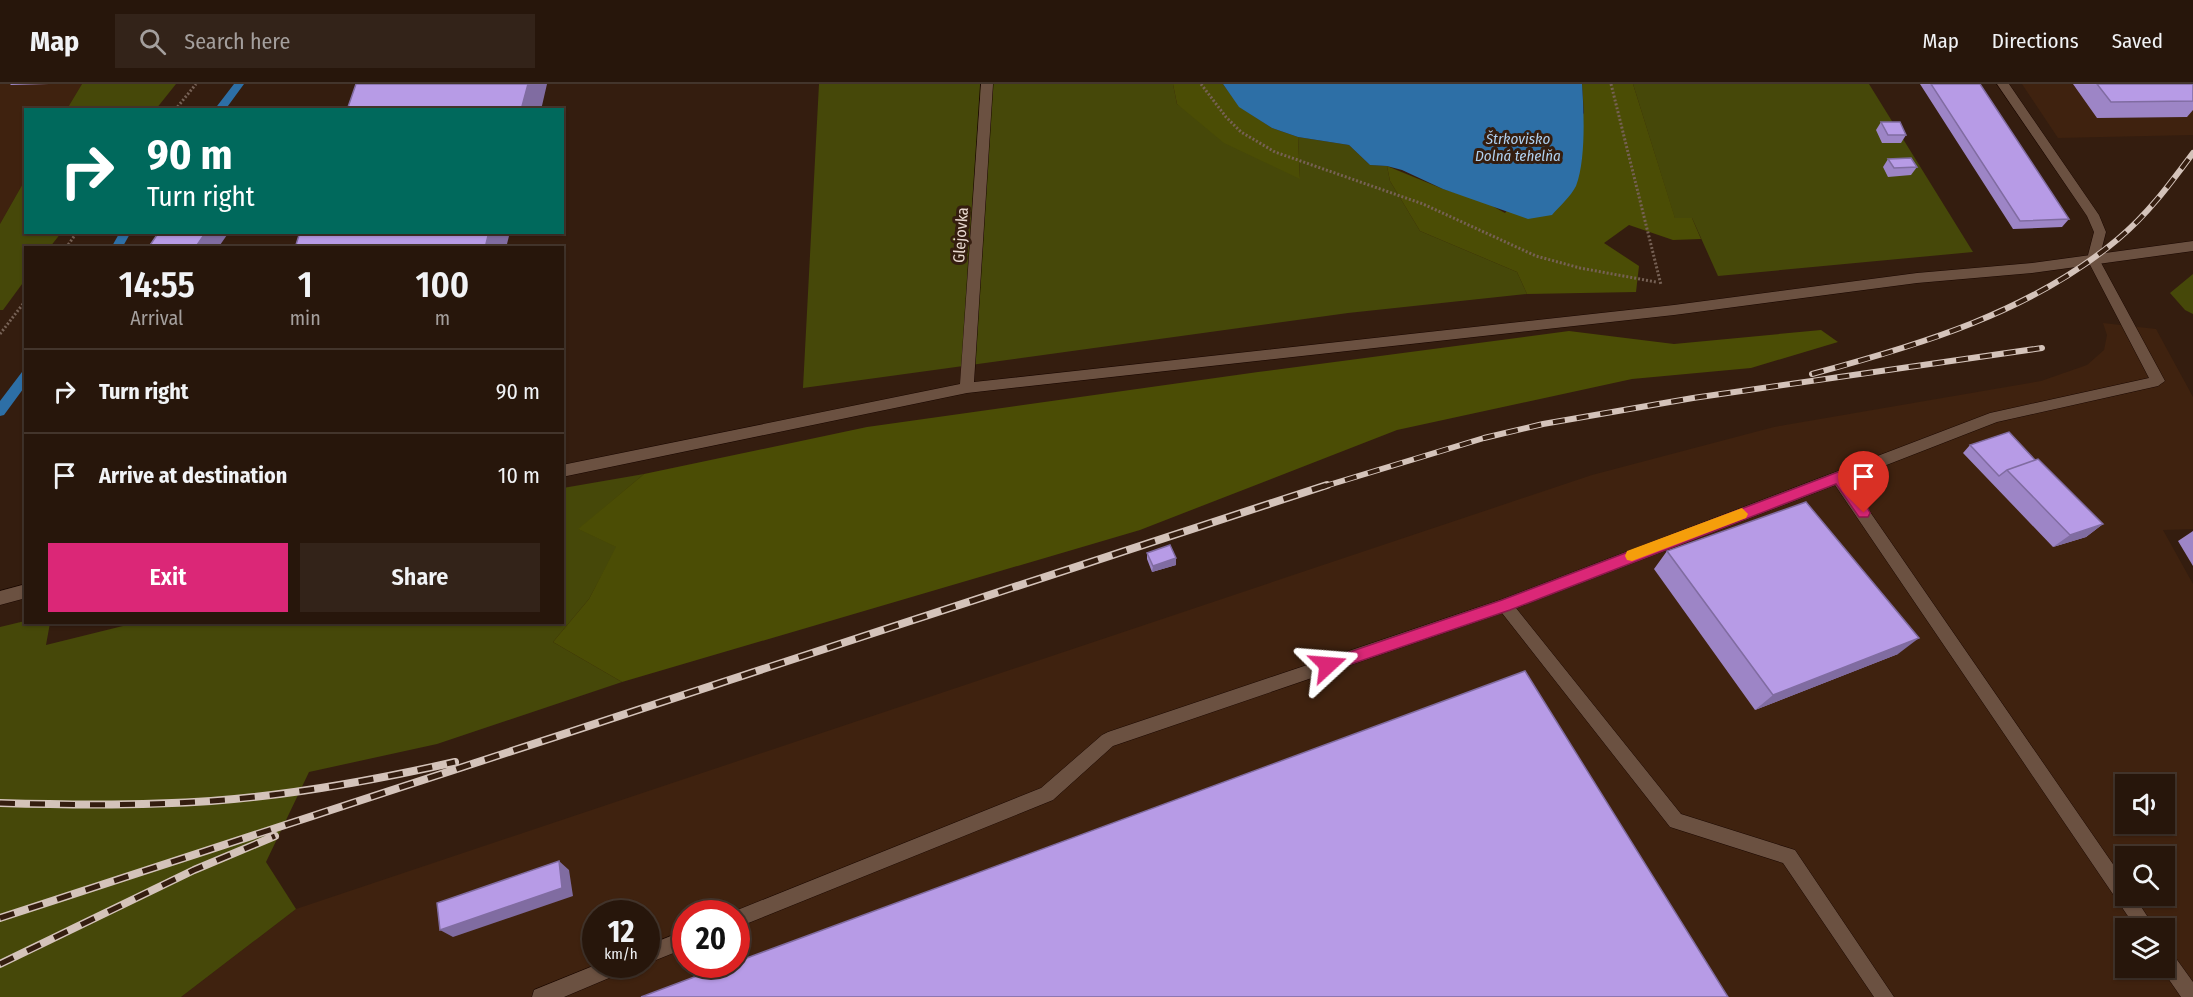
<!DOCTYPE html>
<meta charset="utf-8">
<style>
body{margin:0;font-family:"Fira Sans Condensed",sans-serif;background:#332319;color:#f1f3f6;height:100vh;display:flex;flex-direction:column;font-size:22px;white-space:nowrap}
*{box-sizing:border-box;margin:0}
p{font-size:20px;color:#a49f9d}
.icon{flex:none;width:33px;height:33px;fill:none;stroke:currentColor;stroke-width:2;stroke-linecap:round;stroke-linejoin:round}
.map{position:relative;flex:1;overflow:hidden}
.details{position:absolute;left:24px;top:162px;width:540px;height:378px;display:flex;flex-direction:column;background:#27160b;border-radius:0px;box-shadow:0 2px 4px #0004,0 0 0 2px #43352c}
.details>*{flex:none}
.top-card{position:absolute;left:24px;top:24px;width:540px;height:126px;border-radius:0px;box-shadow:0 2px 4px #0004,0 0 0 2px #43352c;background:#00695c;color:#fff;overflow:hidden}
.buttons{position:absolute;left:2115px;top:690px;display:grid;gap:12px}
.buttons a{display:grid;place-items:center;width:60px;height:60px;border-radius:0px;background:#27160b;box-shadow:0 2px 4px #0004,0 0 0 2px #43352c;font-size:30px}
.speed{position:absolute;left:582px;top:816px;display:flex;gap:12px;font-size:30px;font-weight:700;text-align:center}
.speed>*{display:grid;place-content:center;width:78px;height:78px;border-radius:50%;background:#27160b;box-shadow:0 2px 4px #0004,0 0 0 2px #43352c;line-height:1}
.speed small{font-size:15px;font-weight:400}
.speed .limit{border:9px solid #d22;background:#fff;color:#111}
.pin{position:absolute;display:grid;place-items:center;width:51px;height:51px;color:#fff;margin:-62px -26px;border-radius:50% 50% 50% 0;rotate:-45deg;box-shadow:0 0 6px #0007}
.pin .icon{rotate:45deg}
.me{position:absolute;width:66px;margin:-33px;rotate:71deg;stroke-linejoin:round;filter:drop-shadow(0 0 4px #0008)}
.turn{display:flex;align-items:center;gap:21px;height:126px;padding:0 24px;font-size:27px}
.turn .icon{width:78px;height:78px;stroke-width:2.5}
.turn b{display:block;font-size:42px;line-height:51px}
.eta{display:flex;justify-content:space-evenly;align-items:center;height:102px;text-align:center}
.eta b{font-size:36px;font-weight:600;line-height:42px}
.action{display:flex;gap:12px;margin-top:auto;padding:12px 24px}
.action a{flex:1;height:69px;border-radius:0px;background:#db2777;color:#fff;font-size:24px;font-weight:600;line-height:69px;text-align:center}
.action a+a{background:#332319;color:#f1f3f6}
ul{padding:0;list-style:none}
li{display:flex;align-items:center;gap:18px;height:84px;padding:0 24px;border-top:2px solid #43352c}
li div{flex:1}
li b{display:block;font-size:22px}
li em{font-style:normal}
header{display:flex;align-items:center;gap:36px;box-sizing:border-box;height:84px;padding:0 30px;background:#27160b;border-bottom:2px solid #43352c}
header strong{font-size:28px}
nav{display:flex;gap:33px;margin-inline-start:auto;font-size:21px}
.search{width:420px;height:54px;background:#332319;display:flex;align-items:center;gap:15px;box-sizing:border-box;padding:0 21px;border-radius:0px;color:#a49f9d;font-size:22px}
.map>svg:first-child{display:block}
</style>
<header>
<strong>Map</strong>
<div class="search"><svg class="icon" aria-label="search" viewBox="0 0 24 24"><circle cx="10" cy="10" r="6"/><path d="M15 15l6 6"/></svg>Search here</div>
<nav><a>Map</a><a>Directions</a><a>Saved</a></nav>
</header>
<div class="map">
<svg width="2193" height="913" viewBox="0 0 2193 913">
<rect width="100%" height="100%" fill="#341d0f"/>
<path fill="#3f220f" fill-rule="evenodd" d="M0 0H82L67 25 26 26 25 96 0 140Z
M2022 0H2193V51L2058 54Z
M2103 239 2156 245 2193 313V445L2163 446 2193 500V913H181L296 825 1592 391 1774 343 2041 297 2087 281 2104 266 2107 251ZM2126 700H2164V740H2126ZM2126 772H2164V812H2126ZM596 830H646V880H596ZM686 830H736V880H686ZM2126 844H2164V884H2126Z"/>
<path fill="#464809" d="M82 0H176L156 25H67Z
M819 0H1173L1177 20 1300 94 1298 53 1349 61 1370 81 1387 82 1390 97 1420 147 1517 188 1527 210 1348 229 803 304Z
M1633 0H1869L1973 168 1718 192 1692 134 1675 135Z
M25 96 26 148 61 149 50 163 26 164 25 196 3 226H0V140Z
M2193 190V230L2185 226 2170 209Z
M644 390 579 445 617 463 589 515 553 558 622 598 437 660 309 688 266 778 296 825 181 913H0V543L25 537 26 538 50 539 46 561 135 539 562 538 563 404Z"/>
<path fill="#4b4d05" d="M1173 0H1223L1240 23 1272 44 1298 53 1300 95 1224 59 1177 20Z
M1582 0H1633L1675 134H1692L1701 155 1673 156 1629 141 1604 159 1639 182 1636 208 1527 210 1517 188 1420 147 1390 97 1387 82 1443 105 1485 118 1505 129 1584 29Z
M1821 246 1838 258 1751 284 1632 295 1397 346 1140 446 622 598 553 558 589 515 616 463 578 445 644 390 867 343 1258 288 1569 247 1674 260Z"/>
<path fill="#2d6fa6" d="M1223 0H1582C1584 28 1586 76 1576 102 1571 112 1559 123 1552 131L1528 135 1443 105 1402 86 1387 82 1370 81 1349 61 1298 53 1272 44 1239 23Z"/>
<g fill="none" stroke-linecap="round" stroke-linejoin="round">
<path fill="#2d6fa6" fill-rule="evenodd" d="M234 0H244L225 26H214Z
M120 148H131L122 164H111Z
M26 286V301L4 331 0 332V317L22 288Z"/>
<g stroke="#1a0700" stroke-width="1">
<path id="lane" d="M1997 0H2009L2099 131 2106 148 2099 175 2165 297 2158 302 1997 338 1848 396 2126 799V812H2134L2155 844H2136L1835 401 1516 524 1681 730 1795 766 1894 913H1874L1783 779 1670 743 1502 529 1113 662 1053 716 736 844V830L730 829 1041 704 1102 651 1108 648 1503 515 1990 329 2149 294 2087 175 2094 148 2087 132Z
M686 846V864L646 880V862Z
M2164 863 2170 866 2193 898V913H2181L2161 884H2164Z
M598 880H631L628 886 564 913H532L534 906Z"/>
</g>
<g stroke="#1a0700" stroke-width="1">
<path id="street" d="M981 0H993L974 298 1674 221 1917 189 2032 179 2193 157V167L2032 189 1917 199 1674 231 967 309 562 393V381L960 300Z
M26 500V514L0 521V507Z"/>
</g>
<path stroke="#766155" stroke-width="3" stroke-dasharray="2 2" stroke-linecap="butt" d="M1201 0 1226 33 1241 48 1275 68 1423 120 1536 172 1580 184 1656 198
M1611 0 1661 201
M175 26 196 0
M66 164 77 148
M0 250 26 216"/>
<use href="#lane" fill="#6b5141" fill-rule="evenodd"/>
<use href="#street" fill="#6b5141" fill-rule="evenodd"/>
<g stroke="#d4c3ba" stroke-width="6">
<path id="rail-far1" d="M1812 290C1920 261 2031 228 2118 155 2148 130 2170 100 2193 69
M1322 403 1484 354 1543 340 1693 314 2042 264"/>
</g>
<g stroke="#d4c3ba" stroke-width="8">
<path id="rail" d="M0 719C70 721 141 722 211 717 293 711 375 696 455 678
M0 834 1327 401
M0 880 194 786 275 752"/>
</g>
<use href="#rail-far1" stroke="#341d0f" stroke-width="4" stroke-dasharray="12" stroke-linecap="butt"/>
<use href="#rail" stroke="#341d0f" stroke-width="5" stroke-dasharray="15" stroke-linecap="butt"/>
</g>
<path fill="#9d85c6" d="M10 0H49L11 1Z
M1920 0H1980L2069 135 2062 143 2013 145Z
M2073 0H2193V26L2187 33 2097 34Z
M1881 38 1906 51 1901 59H1882L1876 46Z
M1888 75 1917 83 1911 91 1888 93 1883 83Z
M1970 361 2035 376 2103 440 2086 453 2053 463 1963 369Z
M2193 447V482L2178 457Z
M1667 467 1898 570 1755 626 1654 485Z
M1147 469 1176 481 1152 488 1147 475Z"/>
<path fill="#806ca1" d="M528 0H547L541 26H521Z
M206 148H229L218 164H195Z
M489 148H510L506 164H485Z
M2103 440 2086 453 2053 463 2070 451Z
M1176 474V481L1152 488 1153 482Z
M1919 554 1898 570 1755 626 1773 611Z
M559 777 569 786 573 812 453 853 440 846Z"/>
<path fill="#b79be6" stroke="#806ca1" stroke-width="1.5" d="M356 0H528L521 26H347Z
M1931 0H1980L2069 135 2020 137Z
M2097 0H2193V17L2111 18Z
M1881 38H1900L1906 51H1888Z
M1911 74 1917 83 1894 84 1888 75Z
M159 148H206L195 164H148Z
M300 148H489L485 164H295Z
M2009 348 2035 376 2007 386 1999 392 1970 361Z
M2038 375 2103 440 2070 451 2007 386Z
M1806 418 1919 554 1773 611 1667 467Z
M1170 461 1176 474 1153 482 1147 469Z
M1525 587 1728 913H641L729 880H736V878Z
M559 777 562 804 440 846 437 819Z"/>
<path fill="#db2777" stroke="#8e194d" stroke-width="1.5" d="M1838 388 1843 389 1868 425 1870 429 1868 433H1859L1836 400 1510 526 1328 588 1323 586 1321 581 1323 577 1502 516Z"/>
<path fill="#f59e0b" d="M1742 424 1748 430 1746 434 1632 477 1627 476 1625 472 1627 467Z"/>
<g text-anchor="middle" stroke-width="6" stroke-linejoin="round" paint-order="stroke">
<g font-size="15" font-style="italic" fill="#b0d1f0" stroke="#341d0f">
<text x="1518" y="60">Štrkovisko<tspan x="1518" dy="17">Dolná tehelňa</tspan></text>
</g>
<g font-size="16" fill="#e8d8cf" stroke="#341d0f">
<text transform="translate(960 151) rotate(-86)" y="6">Glejovka</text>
</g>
</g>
</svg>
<div class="buttons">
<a><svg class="icon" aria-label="sound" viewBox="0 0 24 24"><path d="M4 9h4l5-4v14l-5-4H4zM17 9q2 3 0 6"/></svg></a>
<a><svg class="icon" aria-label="search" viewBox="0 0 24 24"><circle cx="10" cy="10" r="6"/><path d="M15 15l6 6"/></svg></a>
<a><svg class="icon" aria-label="layers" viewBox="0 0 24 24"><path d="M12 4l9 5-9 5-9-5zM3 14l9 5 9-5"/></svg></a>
</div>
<div class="speed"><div>12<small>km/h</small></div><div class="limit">20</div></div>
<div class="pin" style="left:1864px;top:429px;background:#d93025"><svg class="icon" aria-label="arrive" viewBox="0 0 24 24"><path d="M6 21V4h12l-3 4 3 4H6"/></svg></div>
<svg class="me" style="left:1328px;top:581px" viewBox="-20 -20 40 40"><path d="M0-17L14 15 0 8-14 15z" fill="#db2777" stroke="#fff" stroke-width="4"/></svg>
<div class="top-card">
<div class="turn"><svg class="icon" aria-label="right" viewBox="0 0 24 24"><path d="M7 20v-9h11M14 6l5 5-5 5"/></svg><div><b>90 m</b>Turn right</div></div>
</div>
<section class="details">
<div class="eta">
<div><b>14:55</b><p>Arrival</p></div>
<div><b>1</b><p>min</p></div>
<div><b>100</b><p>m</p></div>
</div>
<ul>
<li><svg class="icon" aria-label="right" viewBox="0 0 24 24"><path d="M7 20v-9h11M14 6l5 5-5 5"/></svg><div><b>Turn right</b></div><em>90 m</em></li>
<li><svg class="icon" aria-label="arrive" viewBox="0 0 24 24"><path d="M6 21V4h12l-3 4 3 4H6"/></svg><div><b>Arrive at destination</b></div><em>10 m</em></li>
</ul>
<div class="action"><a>Exit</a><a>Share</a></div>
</section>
</div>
